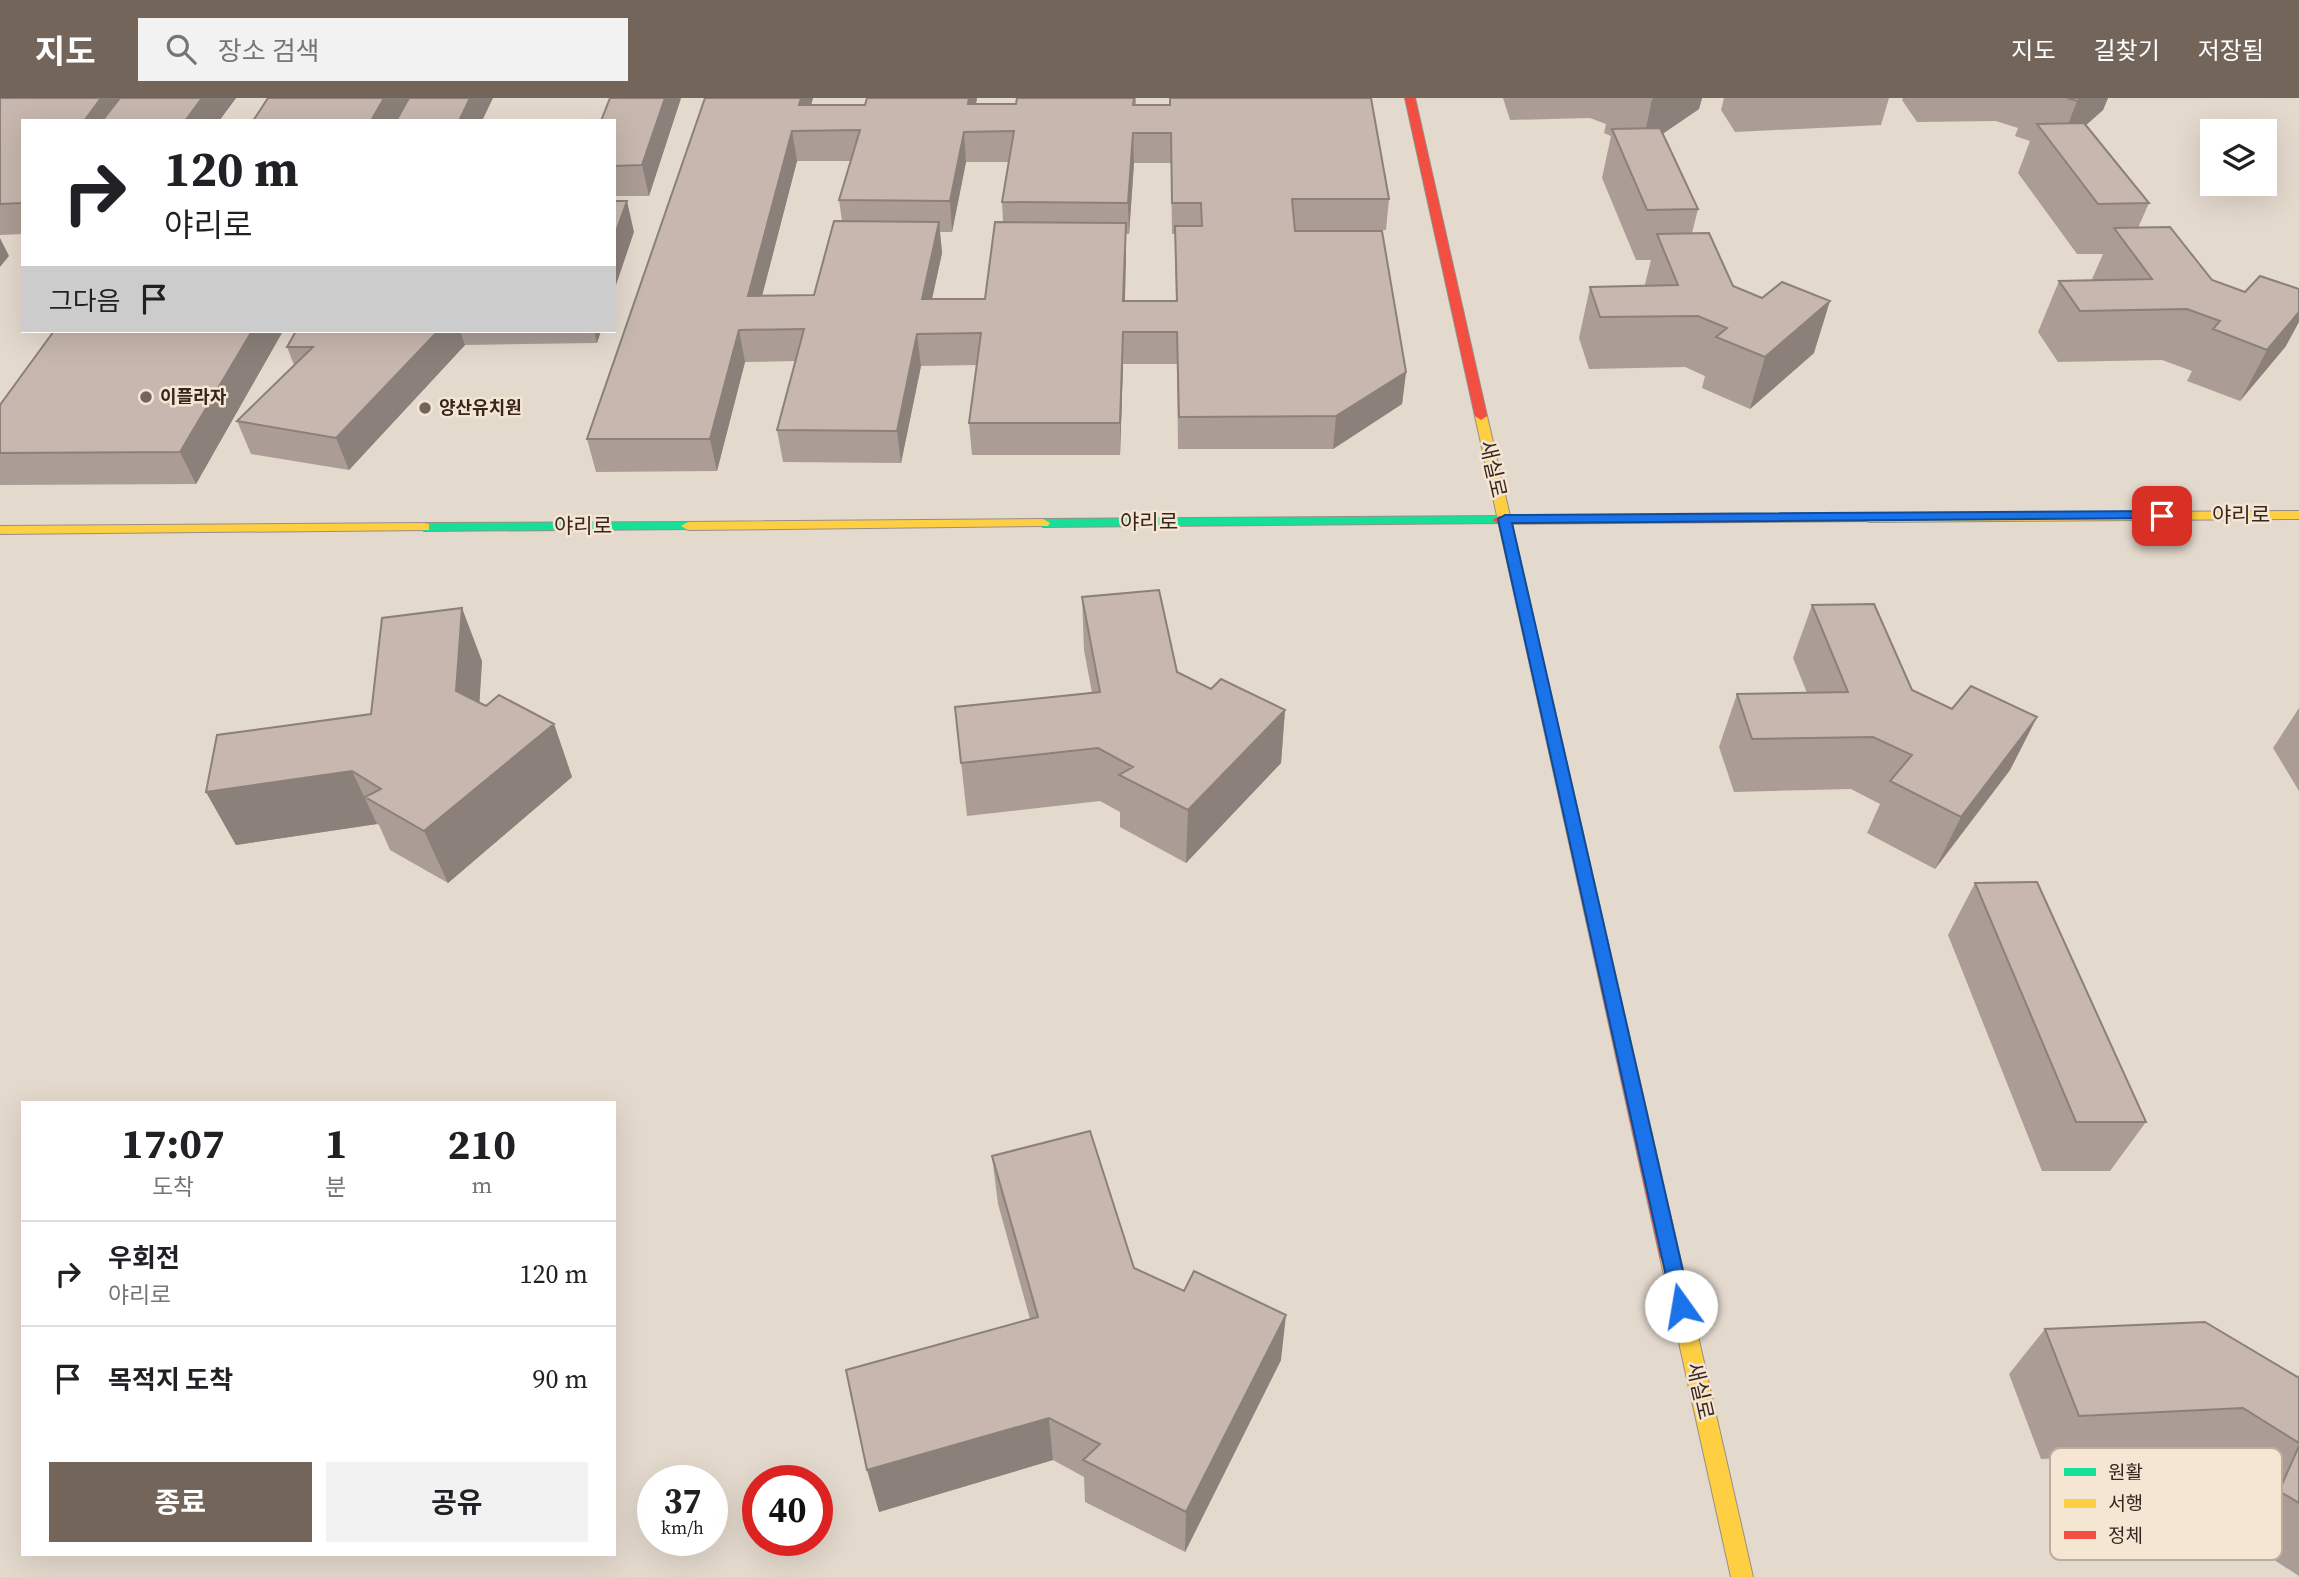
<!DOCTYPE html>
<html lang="ko">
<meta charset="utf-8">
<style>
body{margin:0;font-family:"Source Serif 4","Noto Sans KR",serif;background:#f2f2f2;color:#202124;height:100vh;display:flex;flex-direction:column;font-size:26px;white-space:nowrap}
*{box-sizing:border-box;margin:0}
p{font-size:23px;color:#757577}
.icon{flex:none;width:38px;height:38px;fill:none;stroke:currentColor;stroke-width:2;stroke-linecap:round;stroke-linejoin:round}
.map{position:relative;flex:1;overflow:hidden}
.side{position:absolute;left:21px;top:1003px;width:595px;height:455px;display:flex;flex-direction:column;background:#fff;border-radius:0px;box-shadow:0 7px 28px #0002}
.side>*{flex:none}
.top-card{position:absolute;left:21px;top:21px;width:595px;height:214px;border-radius:0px;box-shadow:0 7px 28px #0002;background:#fff;color:#202124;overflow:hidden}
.tools{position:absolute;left:2200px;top:21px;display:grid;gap:14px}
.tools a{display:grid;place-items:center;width:77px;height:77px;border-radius:0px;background:#fff;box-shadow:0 7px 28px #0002;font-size:35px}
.speed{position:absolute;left:637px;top:1367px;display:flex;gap:14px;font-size:35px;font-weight:700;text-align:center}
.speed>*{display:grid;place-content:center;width:91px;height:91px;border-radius:50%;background:#fff;box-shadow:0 7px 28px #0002;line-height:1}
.speed small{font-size:18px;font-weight:400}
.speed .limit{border:10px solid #d22;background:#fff;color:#111}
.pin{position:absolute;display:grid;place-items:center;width:60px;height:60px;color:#fff;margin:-30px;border-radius:14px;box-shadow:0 4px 10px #0006}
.me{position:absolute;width:77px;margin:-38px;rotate:347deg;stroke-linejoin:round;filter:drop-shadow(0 0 5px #0008)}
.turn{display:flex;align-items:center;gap:24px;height:147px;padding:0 28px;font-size:32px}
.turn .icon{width:91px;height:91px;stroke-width:2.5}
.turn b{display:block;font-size:49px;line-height:60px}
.then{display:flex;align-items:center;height:66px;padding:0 28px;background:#0003;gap:14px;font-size:26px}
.eta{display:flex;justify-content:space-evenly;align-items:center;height:119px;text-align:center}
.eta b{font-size:42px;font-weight:700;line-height:49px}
.action{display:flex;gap:14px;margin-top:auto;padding:14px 28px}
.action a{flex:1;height:80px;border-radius:0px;background:#74655b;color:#fff;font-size:28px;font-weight:700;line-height:80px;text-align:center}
.action a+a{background:#f2f2f2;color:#202124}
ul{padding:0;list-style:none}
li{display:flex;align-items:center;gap:21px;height:105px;padding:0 28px;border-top:2px solid #e0e0e0}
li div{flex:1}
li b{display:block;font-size:26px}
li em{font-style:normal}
header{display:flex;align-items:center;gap:42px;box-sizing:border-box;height:98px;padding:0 35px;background:#74655b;color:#fff}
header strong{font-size:33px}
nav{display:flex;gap:38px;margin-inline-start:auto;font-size:24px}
.search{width:490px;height:63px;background:#f2f2f2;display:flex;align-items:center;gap:18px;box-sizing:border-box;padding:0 24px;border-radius:0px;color:#757577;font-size:26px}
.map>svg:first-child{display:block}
</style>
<header>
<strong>지도</strong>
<div class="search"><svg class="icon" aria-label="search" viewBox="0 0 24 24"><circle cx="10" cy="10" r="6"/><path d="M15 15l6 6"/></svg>장소 검색</div>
<nav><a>지도</a><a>길찾기</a><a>저장됨</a></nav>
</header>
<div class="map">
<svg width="2299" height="1479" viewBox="0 0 2299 1479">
<rect width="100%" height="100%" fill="#e4d9cd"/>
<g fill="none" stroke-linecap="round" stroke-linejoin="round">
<g stroke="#998e86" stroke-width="2">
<path id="fast" d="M1499 418 1506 422 1504 425 1043 429 1036 425 1043 421Z
M688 424 693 425V431L424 433 417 429 424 425Z"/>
</g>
<g stroke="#998e86" stroke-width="2">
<path id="slow" d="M1481 314 1487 318 1585 744 1577 750 1569 744 1475 318Z
M2299 413V421L1869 424 1862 420 1869 416Z
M1043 421 1050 425 1048 428 688 432 681 428 688 424Z
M424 425 429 426V432L0 436V428Z
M1670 1150 1677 1153 1680 1159 1753 1479H1731L1660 1159 1663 1153Z"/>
</g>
<g stroke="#998e86" stroke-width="2">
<path id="jam" d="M1405 0H1415L1487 318 1481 322 1475 318Z
M1869 416 1874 417V423L1499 426 1492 422 1499 418Z
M1577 738 1585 744 1680 1159 1677 1165 1670 1168 1663 1165 1660 1159 1569 744Z"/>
</g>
<use href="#fast" fill="#16e098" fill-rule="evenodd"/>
<use href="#slow" fill="#ffcf43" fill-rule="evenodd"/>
<use href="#jam" fill="#f24e42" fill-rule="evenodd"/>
</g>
<path fill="#ab9d96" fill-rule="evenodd" d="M0 0H236L219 23H23V136L0 137Z
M610 0H681L649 98H614V23Z
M705 0H813L811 7H865L977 0 976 6H1016L1017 0H1136V7H1169V0H1371L1389 101 1386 132H1295L1406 274 1402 306 1333 351H1178L1177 266H1123L1120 357H972L969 325 977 267 921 268 901 365 783 364 777 332 796 263 745 264 717 373 596 374 587 341ZM797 63H851L839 102 842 123 814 197 762 198ZM966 64H1009L1002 104 1003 124 985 201H932L942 155 940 134H952ZM1134 65H1171L1172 136H1175L1176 203H1125L1126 136H1129Z
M1503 0H1702L1699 11 1662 36 1698 111 1692 135 1733 188 1814 255 1750 311 1702 290 1705 278 1685 269 1589 271 1579 240 1590 189 1646 188 1645 186 1651 162H1636L1602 80 1611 38 1604 35 1606 26 1590 20 1510 22Z
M1724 0H1889L1881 27 1735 34 1721 12Z
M1903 0H2108L2103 12 2086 27 2149 105 2138 130 2212 182 2286 248 2240 303 2187 283 2192 273 2162 262 2058 264 2038 234 2059 183 2093 182 2092 181 2103 156H2077L2018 75 2030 43 2015 38 2018 30 1996 23 1917 24 1902 2Z
M54 233H283L196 386 0 387V307Z
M296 233H601L597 245 465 247 349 372 251 356 237 323 294 267 287 249Z
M1082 499 1177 574 1211 591 1285 612 1281 665 1186 765 1120 729V714L1100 703 967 718 955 609 1092 595 1084 552Z
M1812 507 1912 592 1952 611 2037 619 2010 672 1935 771 1867 735 1880 706 1851 691 1734 694 1719 649 1737 596 1807 595 1793 560Z
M482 563 479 604 486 608 554 626 572 679 448 785 390 752 379 727 377 726 236 747 206 694Z
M2299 610V693L2273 650Z
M1975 785 2146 1024 2110 1073H2042L1948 837Z
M992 1058 1134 1170 1281 1262 1185 1454 1085 1404 1084 1379 1053 1362 879 1414 1030 1221 998 1106Z
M2045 1231 2298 1279 2299 1276V1478L2231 1434 2252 1388 2198 1353 2041 1361 2009 1276Z"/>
<path fill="#8b807a" d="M101 0H136L120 23H84Z
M202 0H236L219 23H185Z
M384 0H411L398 23H371Z
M470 0H493L482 23H459Z
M665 0H681L649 98 642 67Z
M801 0H813L805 33 799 7Z
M969 0H977L970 36 968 6Z
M1654 0H1702L1699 11 1642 50 1652 1Z
M2081 0H2108L2103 12 2058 52 2077 3Z
M792 33 797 63 754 229 748 198Z
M964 34 966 64 952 134 950 103Z
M1133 35 1134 65 1129 136 1128 105Z
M627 103 634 134 614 193V139Z
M939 124 942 155 925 233 922 201Z
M1126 125V156L1124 235 1123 203Z
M0 140 9 158 0 169Z
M1830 203 1814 255 1750 311 1765 259Z
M2299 214V224L2286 248 2240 303 2267 252Z
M739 232 745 264 717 373 710 341Z
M252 233H283L196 386 180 354Z
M438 233H460L465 247 349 372 336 340Z
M594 233H601L597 245Z
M1123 234V266L1120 357V325Z
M917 236 921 268 901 365 897 333Z
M1406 274 1402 306 1333 351 1336 318Z
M462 510 482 563 477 646 456 593Z
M1285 612 1281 665 1186 765 1188 712Z
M2037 619 2010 672 1935 771 1961 719Z
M554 626 572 679 448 785 424 733Z
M352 673 377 726 236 747 206 694Z
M1286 1217 1281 1262 1185 1454 1186 1414Z
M1049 1320 1053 1362 879 1414 867 1372Z"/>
<path fill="#c7b7ae" stroke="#8b807a" stroke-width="2" fill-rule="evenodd" d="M0 0H101L84 23H23V103L21 105 0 106Z
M120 0H202L185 23H102Z
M268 0H384L371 23H253Z
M409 0H470L459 23H396Z
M610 0H665L642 67 614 68V23H601Z
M705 0H801L799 7H865L867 0H969L968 6H1016L1017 0H1134L1133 7H1170V0H1371L1389 101H1292L1295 133H1382L1406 274 1336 318 1179 319 1177 234H1123L1120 325H969L981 235 917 236 897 333 777 332 804 231 739 232 710 341H587ZM860 32 839 102 950 103 964 34 1014 33 1002 104 1128 105 1133 35H1171L1172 105H1201L1202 128H1175L1177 203H1123L1126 125 995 124 985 201H922L939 124 834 123 814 197 748 198 792 33Z
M2067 0H2081L2077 3Z
M2084 25 2149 105 2098 106 2037 26Z
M1660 30 1698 111 1647 112 1612 31Z
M614 103H627L614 139Z
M2170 129 2212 182 2245 194 2260 178 2299 191V214L2267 252 2213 231 2220 223 2187 211 2080 213 2059 183 2152 181 2114 130Z
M1709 135 1733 188 1762 200 1782 184 1830 203 1765 259 1716 239 1727 230 1698 218 1600 219 1590 189 1678 187 1657 136Z
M54 233H252L180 354 0 355V307Z
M296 233H438L336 340 237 323 313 249H287Z
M1159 492 1177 574 1211 591 1221 581 1285 612 1188 712 1119 677 1133 669 1098 650 961 665 955 609 1100 594 1082 499Z
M1874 506 1912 592 1952 611 1971 588 2037 619 1961 719 1890 683 1912 657 1873 639 1752 641 1737 596 1848 594 1812 507Z
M462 510 456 593 486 608 499 597 554 626 424 733 365 699 381 691 352 673 206 694 217 637 371 616 382 520Z
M2037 784 2146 1024H2076L1975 785Z
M1090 1033 1134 1170 1184 1193 1194 1173 1286 1217 1186 1414 1083 1362 1100 1346 1049 1320 867 1372 846 1272 1038 1219 992 1058Z
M2205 1224 2299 1280V1345L2243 1310 2079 1318 2045 1231Z
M2299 1348V1405L2279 1393Z"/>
<path fill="#1a73e8" stroke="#114b97" stroke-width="2" d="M2162 413 2167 415V420L1512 425 1691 1208 1688 1214 1681 1217 1674 1214 1498 421 1505 417Z"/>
<g fill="#74655b" stroke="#f5e5d3" stroke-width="2.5">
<circle cx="146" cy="299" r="7"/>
<circle cx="425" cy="310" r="7"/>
</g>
<g text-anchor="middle" stroke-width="5" stroke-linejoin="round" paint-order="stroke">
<g font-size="18" font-weight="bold" fill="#38261e" stroke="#f5e5d3" text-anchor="start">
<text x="160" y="305">이플라자</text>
<text x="439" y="316">양산유치원</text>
</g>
<g font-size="21" fill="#38261e" stroke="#f5e5d3">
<text transform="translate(1493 371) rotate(77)" y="7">새실로</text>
<text x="2241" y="424">야리로</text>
<text x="1149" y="431">야리로</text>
<text x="583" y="435">야리로</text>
<text transform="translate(1700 1293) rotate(77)" y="7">새실로</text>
</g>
</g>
<rect x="2050" y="1350" width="232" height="112" rx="10" fill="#f5e5d3" stroke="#bcac9d" stroke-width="2"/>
<rect x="2064" y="1370" width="32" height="8" fill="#16e098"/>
<rect x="2064" y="1401" width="32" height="9" fill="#ffcf43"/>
<rect x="2064" y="1433" width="32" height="8" fill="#f24e42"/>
<g font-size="19" fill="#38261e">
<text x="2108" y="1381">원활</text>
<text x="2108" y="1412">서행</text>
<text x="2108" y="1444">정체</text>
</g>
</svg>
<div class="tools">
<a><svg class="icon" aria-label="layers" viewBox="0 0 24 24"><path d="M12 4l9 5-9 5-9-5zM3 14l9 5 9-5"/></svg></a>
</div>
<div class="speed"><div>37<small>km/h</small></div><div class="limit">40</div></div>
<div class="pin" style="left:2162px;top:418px;background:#d93025"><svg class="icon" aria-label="arrive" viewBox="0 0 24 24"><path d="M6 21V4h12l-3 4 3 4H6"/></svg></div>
<svg class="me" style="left:1681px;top:1208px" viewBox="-20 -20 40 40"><circle r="19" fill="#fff"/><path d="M0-13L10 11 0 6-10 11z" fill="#1a73e8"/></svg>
<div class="top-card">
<div class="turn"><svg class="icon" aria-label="right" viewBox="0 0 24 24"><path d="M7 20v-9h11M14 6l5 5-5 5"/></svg><div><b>120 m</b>야리로</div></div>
<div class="then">그다음<svg class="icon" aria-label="arrive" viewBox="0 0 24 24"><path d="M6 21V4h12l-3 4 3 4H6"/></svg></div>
</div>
<section class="side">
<div class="eta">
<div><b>17:07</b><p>도착</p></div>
<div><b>1</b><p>분</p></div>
<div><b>210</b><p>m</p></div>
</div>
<ul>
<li><svg class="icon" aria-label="right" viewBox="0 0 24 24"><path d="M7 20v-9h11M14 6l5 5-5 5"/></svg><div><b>우회전</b><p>야리로</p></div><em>120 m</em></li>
<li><svg class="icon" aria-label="arrive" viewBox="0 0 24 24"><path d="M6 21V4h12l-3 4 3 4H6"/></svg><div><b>목적지 도착</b></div><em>90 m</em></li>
</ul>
<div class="action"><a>종료</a><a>공유</a></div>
</section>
</div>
